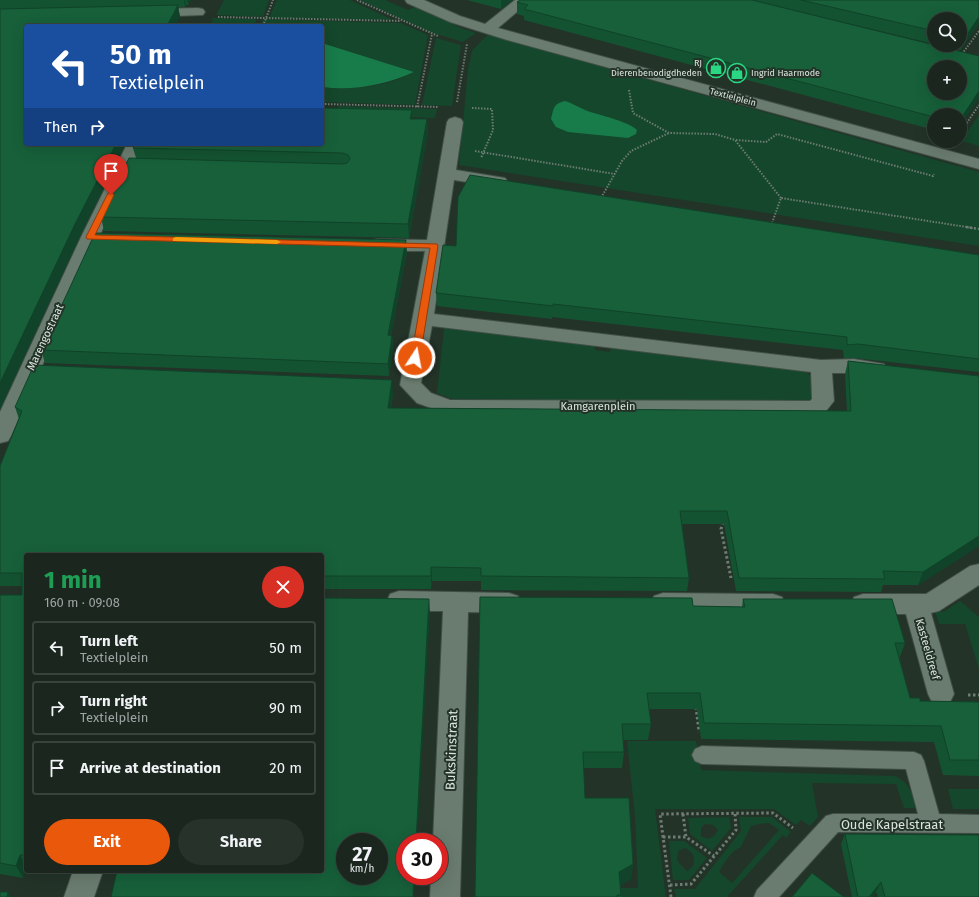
<!DOCTYPE html>
<meta charset="utf-8">
<style>
body{margin:0;font-family:"Fira Sans",sans-serif;background:#27322b;color:#f1f3f6;height:100vh;display:flex;flex-direction:column;font-size:15px;white-space:nowrap}
*{box-sizing:border-box;margin:0}
p{font-size:13px;color:#9fa5a4}
.icon{flex:none;width:22px;height:22px;fill:none;stroke:currentColor;stroke-width:2;stroke-linecap:round;stroke-linejoin:round}
.map{position:relative;flex:1;overflow:hidden}
.drawer{position:absolute;left:24px;top:553px;width:300px;height:320px;display:flex;flex-direction:column;background:#1a261e;border-radius:4px;box-shadow:0 4px 16px #0002,0 0 0 1px #38433c}
.drawer>*{flex:none}
.guide{position:absolute;left:24px;top:24px;width:300px;height:122px;border-radius:4px;box-shadow:0 4px 16px #0002,0 0 0 1px #38433c;background:#1a4fa0;color:#fff;overflow:hidden}
.controls{position:absolute;left:927px;top:12px;display:grid;gap:8px}
.controls a{display:grid;place-items:center;width:40px;height:40px;border-radius:50%;background:#1a261e;box-shadow:0 4px 16px #0002,0 0 0 1px #38433c;font-size:20px}
.speed{position:absolute;left:336px;top:833px;display:flex;gap:8px;font-size:20px;font-weight:700;text-align:center}
.speed>*{display:grid;place-content:center;width:52px;height:52px;border-radius:50%;background:#1a261e;box-shadow:0 4px 16px #0002,0 0 0 1px #38433c;line-height:1}
.speed small{font-size:10px;font-weight:400}
.speed .limit{border:6px solid #d22;background:#fff;color:#111}
.pin{position:absolute;display:grid;place-items:center;width:34px;height:34px;color:#fff;margin:-41px -17px;border-radius:50% 50% 50% 0;rotate:-45deg;box-shadow:0 0 4px #0007}
.pin .icon{rotate:45deg}
.me{position:absolute;width:44px;margin:-22px;rotate:11deg;stroke-linejoin:round;filter:drop-shadow(0 0 3px #0008)}
.turn{display:flex;align-items:center;gap:14px;height:84px;padding:0 20px;font-size:18px}
.turn .icon{width:52px;height:52px;stroke-width:2.5}
.turn b{display:block;font-size:28px;line-height:34px}
.then{display:flex;align-items:center;height:38px;padding:0 20px;background:#0003;gap:8px;font-size:15px}
.round{display:grid;place-items:center;flex:none;width:42px;height:42px;border-radius:21px;background:#27322b}
.summary{display:flex;align-items:center;justify-content:space-between;height:68px;padding:0 20px}
h1{font-size:24px;font-weight:700;line-height:30px;color:#1e9e55}
.cta{display:flex;gap:8px;margin-top:auto;padding:8px 20px}
.cta a{flex:1;height:46px;border-radius:24px;background:#ea580c;color:#fff;font-size:16px;font-weight:700;line-height:46px;text-align:center}
.cta a+a{background:#27322b;color:#f1f3f6}
ul{padding:0;list-style:none}
li{display:flex;align-items:center;gap:12px;height:54px;margin:0 8px 6px;padding:0 12px;border:2px solid #38433c;border-radius:4px}
li div{flex:1}
li b{display:block;font-size:15px}
li em{font-style:normal}
.map>svg:first-child{display:block}
</style>
<div class="map">
<svg width="979" height="897" viewBox="0 0 979 897">
<rect width="100%" height="100%" fill="#233328"/>
<path fill="#14472b" fill-rule="evenodd" d="M224 0H269L263 17 216 15Z
M277 0H350L393 20 269 18Z
M360 0H385L408 10 415 7 461 28 476 33 463 42 433 33Z
M211 18 257 19 254 26H210L213 19Z
M263 19 401 23 428 35 415 105 322 102V87C353 90 386 87 414 72L322 43V26H260Z
M488 35 979 172V246L459 165 468 69 472 51 482 40Z
M436 38 461 45 452 106 422 105Z
M339 106 437 109 435 118 337 115Z
M979 115V146L961 141C967 131 974 123 979 115Z
M451 328 594 344 595 350 610 352 611 346 805 371 812 377 813 396 809 400 802 402 452 399 437 393 444 329Z
M960 601 979 617V669L965 624H939L935 612 945 611Z
M627 741H696L701 770 895 776C909 782 913 794 915 808H904L896 784 812 783 818 817 810 826 801 820 796 825 774 809H655L666 897H620L619 888H638L635 817Z
M948 789H979V809H953Z
M729 817 731 828 712 851 690 834 688 818ZM705 824 713 825 718 830C713 838 710 841 701 836V828Z
M739 817H772L791 832 786 838 783 835 727 897H676L674 889H695L741 831ZM769 823 779 830 732 883 719 872C724 863 731 851 741 847L751 826 760 824Z
M669 841H684L707 858 689 880H673ZM686 848 692 853 694 857 693 866 687 871 680 864 677 859 679 850Z"/>
<path fill="#177b4a" d="M322 43 414 72C385 85 354 91 322 87Z
M565 101C572 103 578 107 585 110 598 115 628 121 637 130L636 134 628 138 568 132 556 127 551 119C554 108 553 104 565 101Z"/>
<g fill="none" stroke-linecap="round" stroke-linejoin="round">
<g stroke="#414f46" stroke-width="2">
<path id="lane" d="M702 746 914 752 921 755 924 761 939 814 979 815V833L838 832 779 897H754L757 890 826 816 833 814H918L906 769 702 764 695 761 692 755 695 749Z"/>
</g>
<g stroke="#414f46" stroke-width="2">
<path id="street" d="M405 0H424L460 16 485 24 515 0H531L498 28 979 159V169L507 40 450 22 407 3Z
M198 8 203 9 205 12 203 15 149 17 144 16 142 13 144 10 149 9Z
M455 117 461 119 463 122 456 170 499 177 505 178 508 182 505 186 499 187 454 180 434 314 821 360 854 359 884 364 887 369 884 374 877 376 854 373H832L834 401 826 411 810 415 448 414 417 403 400 385 425 251H377L370 249 368 245 370 241 377 239 427 240 447 122 449 119ZM432 326 811 372 812 399 810 401 450 400 431 393 421 383Z
M127 144H143L99 237 11 436 8 441 0 443V412L81 237Z
M979 564V585L939 611 931 613 954 694 950 702 941 705 932 702 928 694 906 614H863L854 611 851 604 854 597 863 594H926L970 566Z
M399 591 509 593 518 596 521 603 518 610 509 613 468 612 460 897H430L431 876H439V842H433L443 611H399L390 608 387 601 390 594Z
M663 593 773 594 782 597 785 604 782 611 773 614 663 613 654 610 651 603 654 596Z
M73 871H103L94 897H64Z"/>
</g>
<path stroke="#6e7c73" stroke-width="2" stroke-dasharray="1.5 1.5" stroke-linecap="butt" d="M357 0 438 36
M218 17 401 21
M263 26 273 0
M962 54 979 31
M629 90 633 113 669 133 715 134 735 140
M457 102 467 44
M322 104 439 107
M417 107 432 34
M472 108 492 109 493 130 481 158
M960 133 979 105
M475 151 615 174
M601 198 622 161 631 151 669 133
M781 198 735 140 766 142 777 134 933 176 934 174
M772 223 781 198 973 228"/>
<path stroke="#6e7c73" stroke-width="2.5" stroke-dasharray="2 2" stroke-linecap="butt" d="M966 227 979 229"/>
<path stroke="#6e7c73" stroke-width="3" stroke-dasharray="2.5 2.5" stroke-linecap="butt" d="M723 522 721 529 731 578
M968 695H979
M696 707 699 732
M683 814 686 837
M663 837H686L714 856
M670 885 691 884 736 830 735 813
M671 897 660 814 773 813 793 828"/>
<use href="#lane" fill="#6a7c6f" fill-rule="evenodd"/>
<use href="#street" fill="#6a7c6f" fill-rule="evenodd"/>
</g>
<path fill="#145332" d="M0 0H191L188 5H186L185 7H178L180 17 26 144H125L80 236 0 409Z
M467 0H513L501 9Z
M752 0H979L961 50 940 45H960V19H934V44Z
M517 2 960 115H934V130L524 20V16L517 14Z
M412 110V119H427L428 132 409 238 104 231 101 217 136 158 133 148Z
M407 252 391 336H392L393 349 389 376 45 363 41 350Z
M979 255V372L854 358H844L843 350 552 317V319L437 306 436 293Z
M848 361 979 376V546L918 585H883L881 592 736 591 724 524H682L689 578 687 591 481 590V581H432L431 589H322V555H26V867L23 878 0 874V595H22V586H0V466L19 419 15 407 393 393 391 408 847 411 845 374Z
M480 597 693 606 742 607 743 599 905 643 899 659 910 698 920 701 979 702V776L943 775 934 742 701 739 697 709H649L651 724 648 740H623L624 752 622 768H583L585 798 633 864 631 879 620 885 621 897H475Z
M845 834 979 897H878L876 892 872 897H852L841 844Z"/>
<path fill="#104329" d="M184 0H185L186 5 185 7Z
M187 0H191L188 5Z
M501 0H513L501 9Z
M178 5 180 17 176 26H167Z
M979 17V24L961 50 964 39Z
M979 91V98L960 127V120Z
M412 110V124L410 119Z
M427 119 428 132 409 238 408 224Z
M116 144H125L80 236 0 409V383L76 222Z
M406 240 407 252 389 347 388 335Z
M392 336 393 349 389 376 388 364Z
M392 380 393 393 389 421 388 408Z
M979 536V546L918 585 923 572Z
M431 567 432 581 431 589Z
M429 599 430 612 417 842H416Z
M20 855 26 867 23 878 16 866Z
M633 864 631 879 617 887 619 872Z
M414 876H415L414 897H413Z
M881 882 876 892 872 897H869Z
M8 892 11 897H7Z"/>
<path fill="#17603a" stroke="#104329" fill-rule="evenodd" d="M520 0H752L979 56V91L960 120V115H934V117L524 9 528 5 517 2ZM934 67H960V93H934Z
M801 0H979V17L964 39 960 38V19H934V31Z
M178 5 167 26H26V144H116L76 222 0 383V9Z
M322 108 412 110 410 119H427L408 224 101 217 129 158 343 164 347 163 350 159 348 155 343 153 133 148 135 144H322Z
M470 175 979 255V359L858 344 847 345V337L553 304V306L436 293 443 245 456 246 458 197Z
M95 233 406 240 388 335 392 336 388 364 41 350Z
M848 361 979 376V536L923 572 883 571 885 579 739 578 727 511H680L689 578 481 576V568L431 567V576H322V555H26V855H20L16 866 0 863V595H22V573H0V466L22 411 15 407 34 365 392 380 388 408 851 411Z
M480 597 692 598 693 606 745 607 743 599H892L905 643H895L910 698H920V701L979 702V760H950L941 726 704 723 700 693H647L651 724H622L624 752H583L585 798H629L633 864 619 872 621 895H617V897H475Z
M322 598 429 599 416 842H405V876H414L413 897H111L117 871H322ZM345 842H379V876H345Z
M845 834 979 835V897H885L881 882 869 897H858Z
M812 873 844 897H792Z
M0 892H8L7 897H0Z"/>
<path fill="#ea580c" stroke="#983908" d="M108 193H113L114 195 95 235 437 244 438 246 420 358 415 361 411 358 430 248 87 239 86 237Z"/>
<path fill="#f59e0b" d="M176 237 277 240 281 242 277 244 173 241V238Z"/>
<defs>
<g id="shop-ring" transform="scale(1)"><circle r="9.5" fill="#233328" stroke="#2ad884" stroke-width="1.5"/><path d="M-5-2.5h2.3a2.7 3.5 0 0 1 5.4 0H5L5.5 6h-11ZM-1.5-2.5h3a1.5 2.3 0 0 0-3 0Z" fill="#2ad884"/></g>
</defs>
<g fill-rule="evenodd">
<use href="#shop-ring" x="716" y="68"/>
<use href="#shop-ring" x="737" y="73"/>
</g>
<g text-anchor="middle" stroke-width="4" stroke-linejoin="round" paint-order="stroke">
<g font-size="9" fill="#dbe5de" stroke="#233328" text-anchor="end">
<text x="702" y="66">RJ<tspan x="702" dy="10">Dierenbenodigdheden</tspan></text>
<text x="751" y="76" text-anchor="start">Ingrid Haarmode</text>
</g>
<g font-size="9" fill="#dbe5de" stroke="#233328">
<text transform="translate(733 97) rotate(15)" y="3">Textielplein</text>
</g>
<g font-size="11" fill="#dbe5de" stroke="#233328">
<text transform="translate(45 337) rotate(-65)" y="4">Marengostraat</text>
<text x="598" y="410">Kamgarenplein</text>
<text transform="translate(928 649) rotate(74)" y="4">Kasteeldreef</text>
</g>
<g font-size="13" fill="#dbe5de" stroke="#233328">
<text transform="translate(451 750) rotate(-88)" y="5">Bukskinstraat</text>
<text x="892" y="829">Oude Kapelstraat</text>
</g>
</g>
</svg>
<div class="controls">
<a><svg class="icon" aria-label="search" viewBox="0 0 24 24"><circle cx="10" cy="10" r="6"/><path d="M15 15l6 6"/></svg></a>
<a>+</a>
<a>−</a>
</div>
<div class="speed"><div>27<small>km/h</small></div><div class="limit">30</div></div>
<div class="pin" style="left:111px;top:195px;background:#d93025"><svg class="icon" aria-label="arrive" viewBox="0 0 24 24"><path d="M6 21V4h12l-3 4 3 4H6"/></svg></div>
<svg class="me" style="left:415px;top:358px" viewBox="-20 -20 40 40"><circle r="17" fill="#ea580c" stroke="#fff" stroke-width="3"/><path d="M0-11L8 9 0 5-8 9z" fill="#fff"/></svg>
<div class="guide">
<div class="turn"><svg class="icon" aria-label="left" viewBox="0 0 24 24"><path d="M17 20v-9H6M10 6l-5 5 5 5"/></svg><div><b>50 m</b>Textielplein</div></div>
<div class="then">Then<svg class="icon" aria-label="right" viewBox="0 0 24 24"><path d="M7 20v-9h11M14 6l5 5-5 5"/></svg></div>
</div>
<section class="drawer">
<div class="summary"><div><h1>1 min</h1><p>160 m · 09:08</p></div><a class="round" style="background:#d93025;color:#fff"><svg class="icon" aria-label="close" viewBox="0 0 24 24"><path d="M6 6l12 12M18 6L6 18"/></svg></a></div>
<ul>
<li><svg class="icon" aria-label="left" viewBox="0 0 24 24"><path d="M17 20v-9H6M10 6l-5 5 5 5"/></svg><div><b>Turn left</b><p>Textielplein</p></div><em>50 m</em></li>
<li><svg class="icon" aria-label="right" viewBox="0 0 24 24"><path d="M7 20v-9h11M14 6l5 5-5 5"/></svg><div><b>Turn right</b><p>Textielplein</p></div><em>90 m</em></li>
<li><svg class="icon" aria-label="arrive" viewBox="0 0 24 24"><path d="M6 21V4h12l-3 4 3 4H6"/></svg><div><b>Arrive at destination</b></div><em>20 m</em></li>
</ul>
<div class="cta"><a>Exit</a><a>Share</a></div>
</section>
</div>
